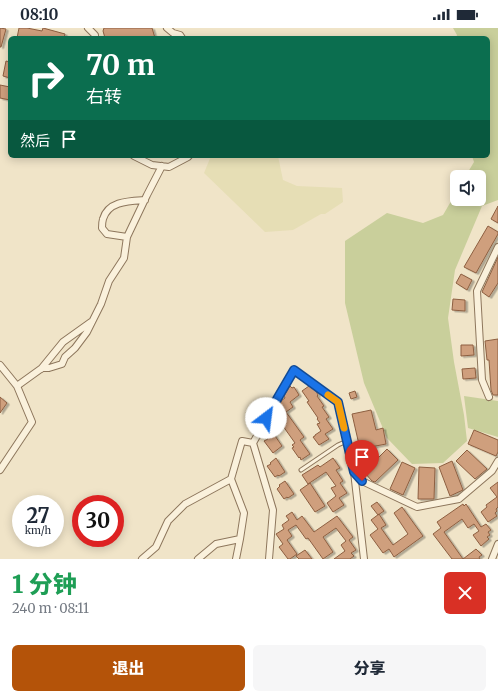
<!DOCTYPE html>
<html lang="zh">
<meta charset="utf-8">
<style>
body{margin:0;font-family:Merriweather,"Noto Sans SC",serif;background:#f6f6f7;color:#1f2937;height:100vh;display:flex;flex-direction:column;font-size:15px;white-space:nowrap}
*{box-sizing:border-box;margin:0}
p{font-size:13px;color:#747a83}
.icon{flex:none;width:22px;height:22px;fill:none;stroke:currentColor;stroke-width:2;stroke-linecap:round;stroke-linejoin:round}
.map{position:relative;height:531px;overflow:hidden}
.sheet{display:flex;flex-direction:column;background:#fff;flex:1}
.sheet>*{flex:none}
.guide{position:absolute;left:8px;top:8px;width:482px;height:122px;border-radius:6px;box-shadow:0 2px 10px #0003;background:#0b6e4f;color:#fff;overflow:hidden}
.tools{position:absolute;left:450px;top:142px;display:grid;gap:8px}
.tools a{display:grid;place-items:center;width:36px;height:36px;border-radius:6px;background:#fff;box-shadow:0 2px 10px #0003;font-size:20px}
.speed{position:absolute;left:12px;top:467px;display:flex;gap:8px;font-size:20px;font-weight:700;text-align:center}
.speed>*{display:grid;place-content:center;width:52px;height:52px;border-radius:50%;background:#fff;box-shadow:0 2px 10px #0003;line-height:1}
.speed small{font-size:10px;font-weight:400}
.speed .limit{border:6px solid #d22;background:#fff;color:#111}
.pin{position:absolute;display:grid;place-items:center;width:34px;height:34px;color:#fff;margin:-41px -17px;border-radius:50% 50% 50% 0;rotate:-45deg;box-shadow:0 0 4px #0007}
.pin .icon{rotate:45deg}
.me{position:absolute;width:44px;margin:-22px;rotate:30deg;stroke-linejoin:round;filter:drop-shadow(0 0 3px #0008)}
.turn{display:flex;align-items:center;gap:14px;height:84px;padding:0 12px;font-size:18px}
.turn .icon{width:52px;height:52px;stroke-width:2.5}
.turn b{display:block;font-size:28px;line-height:34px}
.then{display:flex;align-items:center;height:38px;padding:0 12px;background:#0003;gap:8px;font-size:15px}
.round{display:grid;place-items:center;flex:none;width:42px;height:42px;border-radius:6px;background:#f6f6f7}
.summary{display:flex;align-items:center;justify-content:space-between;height:68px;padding:0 12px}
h1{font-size:24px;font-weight:800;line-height:30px;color:#1e9e55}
.button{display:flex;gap:8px;margin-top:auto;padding:8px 12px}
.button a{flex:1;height:46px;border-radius:6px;background:#b45309;color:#fff;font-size:16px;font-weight:800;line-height:46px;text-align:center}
.button a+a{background:#f6f6f7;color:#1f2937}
.status{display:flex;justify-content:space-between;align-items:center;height:28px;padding:0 20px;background:#fff;direction:ltr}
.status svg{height:11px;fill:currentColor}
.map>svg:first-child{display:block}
</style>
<div class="status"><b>08:10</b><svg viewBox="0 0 49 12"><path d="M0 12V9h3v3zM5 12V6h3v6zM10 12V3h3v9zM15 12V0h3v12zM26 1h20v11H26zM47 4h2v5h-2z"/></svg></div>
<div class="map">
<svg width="498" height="531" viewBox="0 0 498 531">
<defs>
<filter id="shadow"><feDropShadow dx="2.5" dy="1.5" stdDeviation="0" flood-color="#0004"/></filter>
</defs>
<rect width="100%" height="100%" fill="#f0e4c8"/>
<path fill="#e6deb5" d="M211 128H278L283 152 297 158 342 160 343 174 325 186H321L293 202 265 204 204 145Z"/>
<path fill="#c9cf9b" d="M453 0H498V172L482 178 455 242 448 290 454 334 464 387 467 413 443 435 412 436 387 410 364 355 345 275V213L387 185 423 195 443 187 457 163V171H479V149H465L474 134 472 128H488V10H456L457 7Z
M464 368 498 373V409L468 400Z"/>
<path fill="#cf9f7d" stroke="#8d5f41" filter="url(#shadow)" d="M0 0 6 1 1 19H0Z
M19 0H27L42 3 43 0 65 6 64 10H17Z
M104 0H152L155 10H105L103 3Z
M6 33 10 34V50L3 48Z
M0 57 10 59V72L0 70Z
M498 178V195L491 191Z
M488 198 498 204V206L476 245 464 239Z
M498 229V255L489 269 482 264Z
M461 246 472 252 467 262 456 255Z
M453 271 465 272V283L452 282Z
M498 311V367H493L491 362 489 332H487L485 313Z
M461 317H473L474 327 461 328Z
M475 340 476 350 463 351 462 341Z
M290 358 292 360 294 359 299 367 290 374 293 379 286 384 304 409 300 412 310 426 301 432 300 429 299 430 292 420 294 419 292 417 295 415 278 391H279L278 389 282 386 278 380 282 372 285 370 284 368Z
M309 358 316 363 318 367 317 368 324 378 322 379 329 389 326 391 333 401 325 406 329 411 319 417 313 409 315 408V407L321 403 317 396 320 395 317 391 318 390 307 374 309 373 302 363Z
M355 363 357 369 351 371 349 365Z
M0 369 7 375 0 385Z
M371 382 376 402 383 400 386 416 360 421 352 386Z
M474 402 498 412V424L496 428 468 416Z
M273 405 282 418 273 425 264 413 268 411 267 409Z
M387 421 398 432 375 454 372 453 364 444Z
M467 422 487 441 475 451 456 433Z
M276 430 285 444 279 448 278 447 275 449 267 438 271 436 270 435Z
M333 430 340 440 336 442 343 453 340 455 347 465 339 470 344 477 333 484 327 475 336 468 331 460 336 458 326 444 308 456 302 447 318 437 320 439Z
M452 433 463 462 450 468 439 439Z
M402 434 415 440 403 467 390 461Z
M419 439 435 440 434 471H418Z
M285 453 294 466 288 470 287 469 284 471 277 461 280 458 279 457Z
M498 454V479L496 481 497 483 495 485 497 488 488 494 481 484 487 479 486 477 497 469 490 460Z
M310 455 325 478 315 484 300 462Z
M377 474 384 483 378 487 371 478Z
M463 476 464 478 466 476 481 499 486 496 491 502 488 504 490 507 487 509 489 511 481 518 473 507 479 503 474 496 468 500 462 491 444 504 463 531 476 521 482 527 479 529 480 531H452L433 506 441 500 437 494Z
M402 479 423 508 394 529 389 521 383 525 370 507 378 501 371 492 379 486 386 497 381 500 393 517 408 506 394 485Z
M292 484 297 492 302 488 314 504 337 488 353 509 349 512 356 522 351 525 354 528 350 531H334L345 523 341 517 346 513 336 500 323 509 333 524 323 531 308 510 306 511 296 497 288 502 292 508 287 512 297 526 290 531H288L279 519 283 516 276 506 284 501 282 497 289 492 286 488Z
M305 522 312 531H299L296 528Z"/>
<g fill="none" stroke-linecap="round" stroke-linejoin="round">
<g stroke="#8d765c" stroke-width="5">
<path id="lane" d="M301 442 338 417 347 413"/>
</g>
<g stroke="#8d765c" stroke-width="8">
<path id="street" d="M88 0 95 7V10
M167 0 173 5 180 7 182 10
M134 128 152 137 169 139 188 129 189 128
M127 209 107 206 102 200C102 197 102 194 103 191 108 173 129 173 145 172
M0 337 17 358 32 394 0 442
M41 341 63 314 91 294
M17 358 42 340H49L62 336 65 329 75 320 87 304 101 276 109 253 124 230 127 209 147 167 162 138
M489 369 482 352 477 263 498 219
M354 444 364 531
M231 451 244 485 240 511
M142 531 156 519 168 493 185 476 231 451 242 413 253 415
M198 531 216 516 240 511 236 531
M269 531 273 482 253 415 294 342 338 374 354 444 362 453 417 479 459 471 492 443 498 433
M492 531 498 516"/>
</g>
<use href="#lane" stroke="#faf1dc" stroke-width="3"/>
<use href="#street" stroke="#faf1dc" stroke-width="6"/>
</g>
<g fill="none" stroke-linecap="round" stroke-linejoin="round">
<g stroke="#114b97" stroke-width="10">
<path id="route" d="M266 390 294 342 338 374 354 444 362 453"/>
</g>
<use href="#route" stroke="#1a73e8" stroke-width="7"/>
<path stroke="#f59e0b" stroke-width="7" d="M328 367 338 374 344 400"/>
</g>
</svg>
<div class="tools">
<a><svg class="icon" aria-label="sound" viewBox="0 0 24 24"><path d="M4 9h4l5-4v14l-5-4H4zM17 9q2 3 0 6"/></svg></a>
</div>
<div class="speed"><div>27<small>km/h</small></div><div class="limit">30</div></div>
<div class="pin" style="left:362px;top:453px;background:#d93025"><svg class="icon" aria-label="arrive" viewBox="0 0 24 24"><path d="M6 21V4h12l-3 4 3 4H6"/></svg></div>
<svg class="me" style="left:266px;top:390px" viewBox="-20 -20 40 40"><circle r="19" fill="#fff"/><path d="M0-13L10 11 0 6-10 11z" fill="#1a73e8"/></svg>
<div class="guide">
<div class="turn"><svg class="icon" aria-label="right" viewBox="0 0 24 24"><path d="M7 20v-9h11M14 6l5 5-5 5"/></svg><div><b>70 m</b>右转</div></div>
<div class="then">然后<svg class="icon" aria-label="arrive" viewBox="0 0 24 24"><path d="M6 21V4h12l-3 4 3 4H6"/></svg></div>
</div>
</div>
<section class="sheet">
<div class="summary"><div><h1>1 分钟</h1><p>240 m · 08:11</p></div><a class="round" style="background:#d93025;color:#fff"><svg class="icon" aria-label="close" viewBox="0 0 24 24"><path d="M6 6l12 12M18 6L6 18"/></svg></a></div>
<div class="button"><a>退出</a><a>分享</a></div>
</section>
